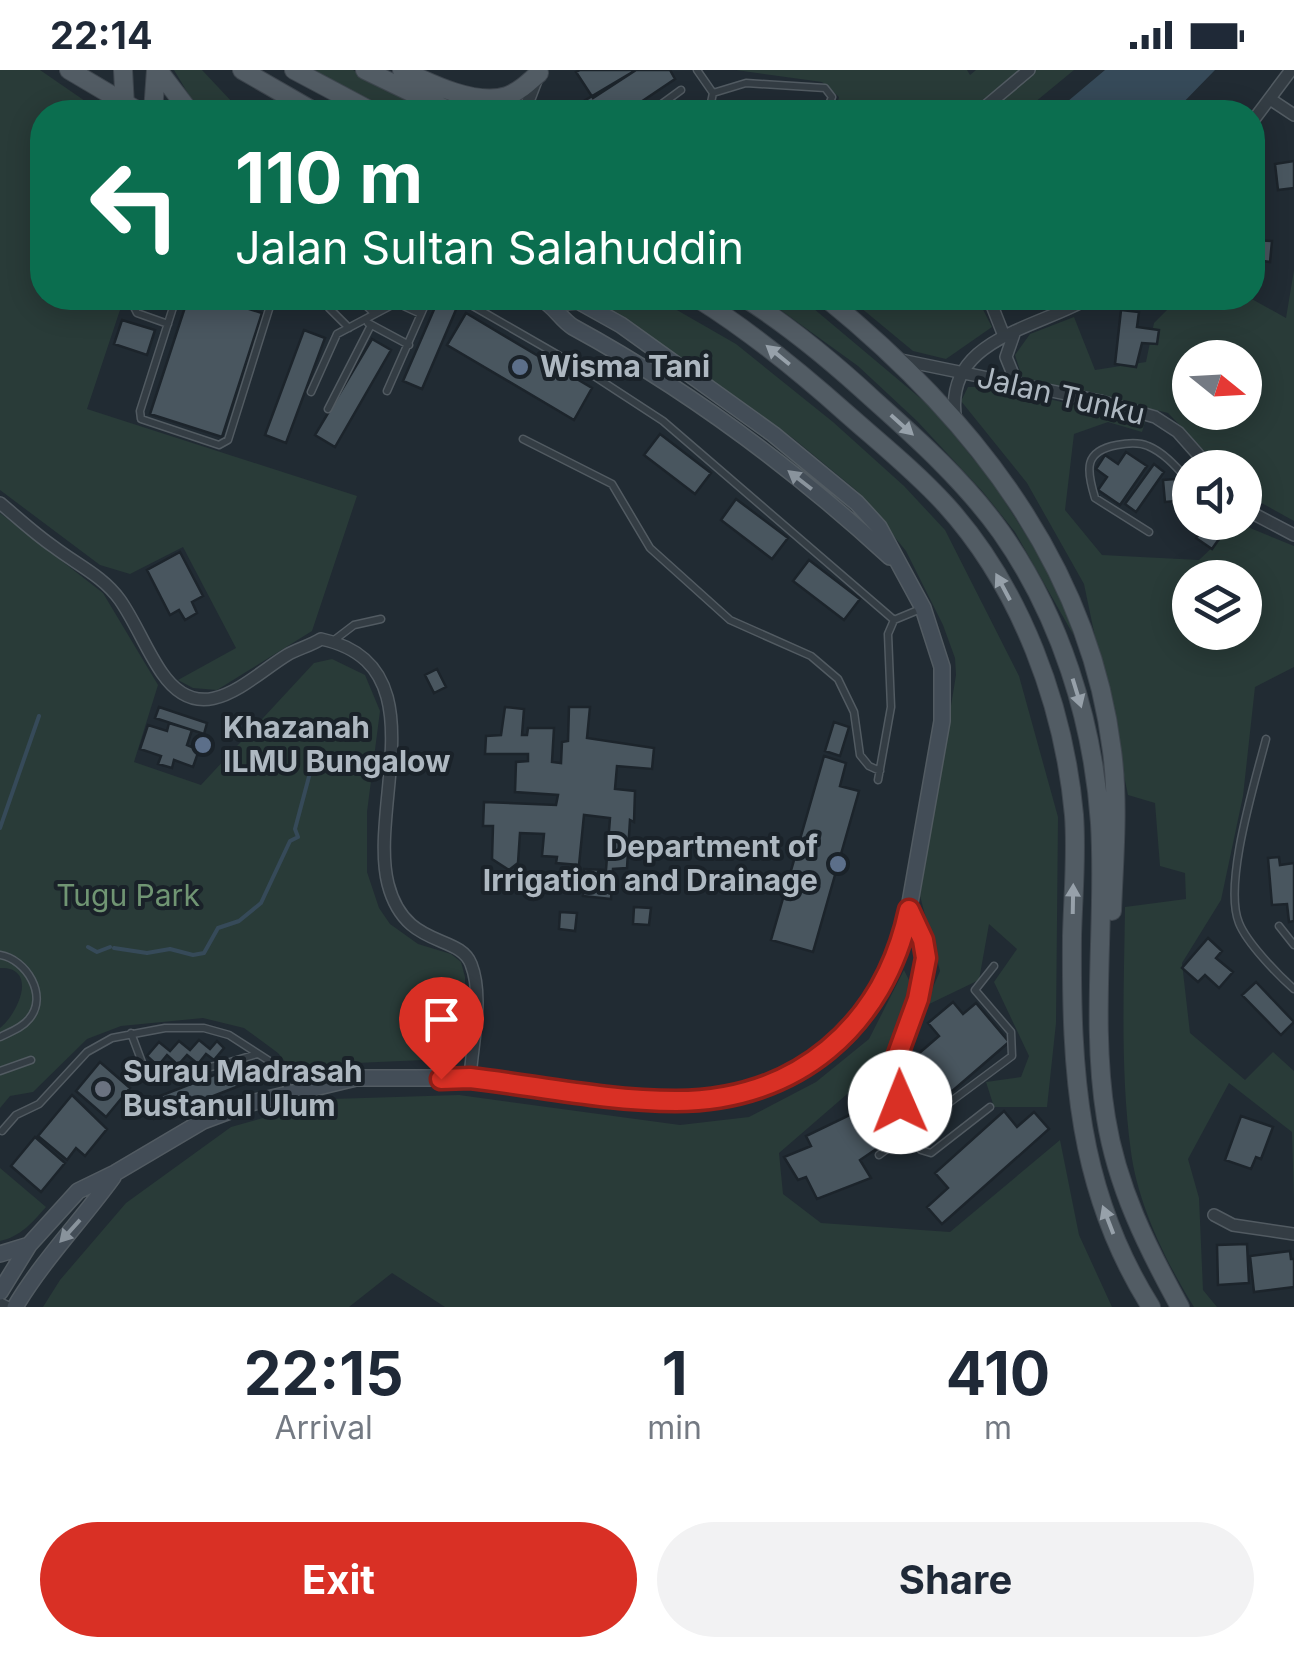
<!DOCTYPE html>
<style>
body{margin:0;font-family:Inter,sans-serif;background:#f2f2f3;color:#1f2937;height:100vh;display:flex;flex-direction:column;font-size:38px;white-space:nowrap}
*{box-sizing:border-box;margin:0}
p{font-size:32px;color:#747a83}
.icon{flex:none;width:55px;height:55px;fill:none;stroke:currentColor;stroke-width:2;stroke-linecap:round;stroke-linejoin:round}
.map{position:relative;height:1237px;overflow:hidden}
.details{display:flex;flex-direction:column;background:#fff;flex:1}
.details>*{flex:none}
.guide{position:absolute;left:30px;top:30px;width:1235px;height:210px;border-radius:40px;box-shadow:0 5px 25px #0003;background:#0b6e4f;color:#fff;overflow:hidden}
.needle{width:65px;rotate:108deg}
.tools{position:absolute;left:1172px;top:270px;display:grid;gap:20px}
.tools a{display:grid;place-items:center;width:90px;height:90px;border-radius:50%;background:#fff;box-shadow:0 5px 25px #0003;font-size:50px}
.pin{position:absolute;display:grid;place-items:center;width:85px;height:85px;color:#fff;margin:-102px -42px;border-radius:50% 50% 50% 0;rotate:-45deg;box-shadow:0 0 10px #0007}
.pin .icon{rotate:45deg}
.me{position:absolute;width:110px;margin:-55px;rotate:359deg;stroke-linejoin:round;filter:drop-shadow(0 0 8px #0008)}
.turn{display:flex;align-items:center;gap:35px;height:210px;padding:0 40px;font-size:45px}
.turn .icon{width:130px;height:130px;stroke-width:2.5}
.turn b{display:block;font-size:70px;line-height:85px}
.eta{display:flex;justify-content:space-evenly;align-items:center;height:170px;text-align:center}
.eta b{font-size:60px;font-weight:700;line-height:70px}
.button{display:flex;gap:20px;margin-top:auto;padding:20px 40px}
.button a{flex:1;height:115px;border-radius:60px;background:#d93025;color:#fff;font-size:40px;font-weight:700;line-height:115px;text-align:center}
.button a+a{background:#f2f2f3;color:#1f2937}
.status{display:flex;justify-content:space-between;align-items:center;height:70px;padding:0 50px;background:#fff;direction:ltr}
.status svg{height:28px;fill:currentColor}
.map>svg:first-child{display:block}
</style>
<div class="status"><b>22:14</b><svg viewBox="0 0 49 12"><path d="M0 12V9h3v3zM5 12V6h3v6zM10 12V3h3v9zM15 12V0h3v12zM26 1h20v11H26zM47 4h2v5h-2z"/></svg></div>
<div class="map">
<svg width="1294" height="1237" viewBox="0 0 1294 1237">
<rect width="100%" height="100%" fill="#212b33"/>
<path fill="#293b38" fill-rule="evenodd" d="M0 0H40L101 42H42V228H124L87 339 357 426 312 561 217 620 193 618 178 610 236 578 183 477 130 504 100 495 0 420Z
M174 0H202L234 34 250 42C195 42 203 48 174 0Z
M315 0H353L437 42H394L358 26Z
M736 0H967L970 5 976 0H1020L970 42H835L839 27 822 12Z
M1035 0H1074L1023 42H984Z
M1294 200V451L1247 425 1245 398 1220 397 1168 343 1022 307 1015 285 1030 264 1074 247 1095 300 1146 292 1154 253 1175 232 1173 228H1250L1286 248ZM1190 288H1245V342H1190Z
M585 228H656L736 274 833 352 904 416 945 460 1019 606 1058 747 1056 953 1047 1037H994L986 1012 1021 1007 1029 986 994 912 1017 879 989 854 979 910 925 936 940 901 920 826 956 605 955 588 943 555 906 481 857 421 794 369 718 314 625 249Z
M764 228H801L932 338 993 413 1054 509 1074 566 1015 462 983 422 917 351 858 296Z
M849 228H977L992 257 946 289 913 281Z
M968 317H999L1145 352 1142 362 1108 352 1074 364 1065 440 1102 485 1199 490 1238 453 1294 476V597L1255 617 1243 726 1221 830 1182 893 1190 963 1245 1010 1273 982 1294 1001V1132L1292 1062 1229 1013 1188 1089 1199 1128 1203 1220 1217 1237H1194C1166 1192 1138 1135 1131 1082 1120 1001 1124 918 1125 837L1186 829 1185 803 1160 796 1155 733 1128 725 1084 514 1027 413 961 331ZM1190 508H1245V562H1190Z
M0 443 103 523 158 615 134 692 201 715 314 593 332 589 365 605 380 641 367 742V802L379 838 390 854 418 874 451 884 461 892 465 907V966L458 981 446 989 356 993 296 1005 278 983 244 958 203 948 121 956 87 969 33 1022 10 1026 0 1038V958C18 944 39 897 0 898Z
M904 900 910 912 890 987 779 1083 783 1124 821 1153 950 1162 1060 1070 1079 1165 1112 1237H445L392 1203 349 1237H43L60 1210 126 1133 231 1057 332 1029 459 1025 680 1055 749 1047 816 1012 869 969Z
M0 1098 46 1137C33 1152 20 1167 0 1171Z"/>
<path fill="#364a59" d="M1105 0H1215L1174 42H1055Z"/>
<g fill="none" stroke-linecap="round" stroke-linejoin="round">
<path stroke="#364a59" stroke-width="4" d="M0 758 39 646
M88 877 97 882 110 877
M114 878 147 883 170 879 193 885 204 883 218 858 239 851 261 833 290 771 298 767 295 759 311 699"/>
</g>
<path fill="#49565f" stroke="#1c242b" stroke-width="2.5" d="M580 0H636L593 28 576 2Z
M636 0H670L675 9 626 42H591L584 31Z
M1294 91V118L1278 120 1275 94Z
M1252 170 1272 171 1270 192 1263 191 1262 203H1252Z
M188 228H214L262 243 222 367 150 344Z
M439 228 458 235 422 319 403 311Z
M1121 240 1139 242 1137 257 1159 260 1157 274 1142 273 1136 297 1115 294Z
M466 243 592 318 574 350 447 275Z
M122 250 155 260 147 285 114 274Z
M304 260 325 268 286 373 265 365Z
M372 269 391 280 335 377 315 365Z
M660 364 711 403 695 424 644 385Z
M1126 382 1147 396 1120 435 1098 420 1107 407 1096 399 1105 385 1118 394Z
M1154 394 1164 402 1136 442 1125 434Z
M1175 409 1176 431 1165 432 1163 410Z
M736 429 788 468 772 489 721 450Z
M1207 452H1217L1226 459 1212 479 1196 468Z
M180 482 203 526 192 532 197 543 185 550 179 540 170 545 147 500Z
M809 490 860 529 844 550 793 511Z
M437 599 446 617 434 623 425 605Z
M159 637 207 653 204 664 155 648Z
M505 637 524 639 522 665H527L528 658H554L552 692 561 693 562 672 568 671 569 637H590L587 668 654 678 652 699 617 696 615 719 635 721 634 752 630 750 627 798 613 799 611 829 583 826 584 799 606 800 610 748 584 745 579 795 556 793 557 787 542 786 544 764 520 763 518 793 509 800 492 789 493 756H483L484 732 556 735 558 725 515 722 516 692 528 691V684H485L486 666 501 665Z
M834 652 849 657 840 686 825 681Z
M169 653 192 660 187 675 199 680 193 697 174 690 172 698 158 694 161 686 140 679 148 655 167 661Z
M824 686 846 693 840 716 859 721 813 882 771 870Z
M1279 787 1280 795 1294 793V851L1289 852 1287 834 1272 835 1268 788Z
M634 837 651 838 649 855 633 854Z
M560 842 577 843 575 861 559 859Z
M1208 868 1222 881 1216 888 1233 902 1219 918 1205 905 1198 912 1182 898Z
M1256 912 1294 952 1281 965 1242 925Z
M953 932 963 944 976 933 1009 972 950 1023 917 985 939 966 928 953Z
M199 970 210 979 217 971 224 978 214 990 206 984 198 994 187 985 178 995 167 985 158 996 147 986 159 972 170 981 179 971 190 980Z
M100 992 130 1018 106 1047 76 1021Z
M245 993 252 1011 154 1049 147 1031Z
M72 1025 107 1059 85 1086 76 1078 67 1090 38 1066Z
M864 1038 888 1071 860 1090 871 1108 817 1129 806 1107 798 1110 784 1087 811 1076 806 1066Z
M1004 1041 1017 1057 1034 1042 1049 1059 942 1154 927 1137 948 1118 935 1103Z
M1241 1046 1273 1057 1261 1089 1256 1087 1251 1099 1225 1090Z
M35 1067 65 1093 41 1122 11 1096Z
M1247 1174 1249 1213 1218 1215 1217 1175Z
M1290 1181 1291 1189H1294V1217L1254 1222 1250 1186Z"/>
<g fill="none" stroke-linecap="round" stroke-linejoin="round">
<g stroke="#525b62" stroke-width="9">
<path id="lane" d="M697 0 713 23
M713 23 746 13 825 18 832 27 826 42
M655 42V39L681 20
M709 42 713 23
M136 228 134 237 137 243 168 254
M176 228 140 341 141 349 219 375 228 370 270 236 242 228
M332 228 329 238 349 258
M358 228 375 244
M459 228 591 304 663 351 894 550
M397 233 421 244
M368 253 409 275
M387 321 428 228
M311 322 337 264 405 228
M328 339 371 255
M523 369 612 414 650 478 730 550 811 586 838 609 854 642 860 685 869 696 880 701
M1149 462 1095 428C1086 399 1084 381 1117 375 1127 373 1139 372 1148 376 1165 383 1178 399 1190 412
M333 571 354 555 381 549
M1266 669C1255 712 1223 814 1239 853 1247 873 1278 905 1294 919
M878 710 891 637 888 564 894 550 923 538
M911 846C947 924 894 944 897 1013 898 1037 911 1060 921 1080L931 1083 990 1037
M1279 856 1294 875
M0 885C26 889 49 926 29 949 22 958 10 962 0 967
M131 963 146 1003 154 1008 220 995 257 984
M0 1001 31 990
M2 1061 16 1045 39 1034 87 982 112 968 165 958H204L229 965 274 994 290 1021
M879 1085 1012 986 1011 962 975 920 994 896"/>
</g>
<g stroke="#525b62" stroke-width="14">
<path id="street" d="M1270 29 1294 45
M524 42 537 8
M979 42 1029 0
M1252 52 1291 0
M989 228 1004 266
M1015 261 1006 287 1017 314
M896 289 1100 331 1155 347 1178 362 1210 398
M956 351C941 269 1036 259 1089 228
M0 433C18 448 35 464 54 477 76 494 103 506 120 530 136 553 146 580 162 603 202 661 248 609 287 585 297 579 310 576 321 569 440 594 368 735 388 814 405 880 459 863 471 894 484 927 472 974 470 1008
M1245 435 1256 445 1294 465
M1214 1145 1233 1155 1294 1164
M0 1234 6 1237"/>
</g>
<g stroke="#525b62" stroke-width="18">
<path id="secondary" d="M539 228C554 234 560 249 573 257 687 319 794 399 890 487
M0 1184 29 1175
M0 1222 29 1175 78 1121 115 1103 203 1051 251 1033 356 1008H470L626 1027 677 1031 713 1027 773 1014 825 982 846 967 860 951 885 911 905 861 942 651V597L923 538 879 457 857 433 773 364 621 255 578 231 550 233
M15 1237C43 1190 81 1151 113 1107"/>
</g>
<g stroke="#3e464e" stroke-width="20">
<path id="primary" d="M69 0 140 42
M123 0 125 36
M158 0 190 42
M242 0 315 42
M294 0 373 42
M365 0 452 42
M402 0C431 14 476 36 507 26 520 21 529 12 539 3
M153 42 156 0
M697 228C750 261 799 301 846 343 880 373 916 402 946 435 1021 518 1064 635 1074 745 1077 785 1073 826 1072 866 1071 1001 1077 1120 1151 1237
M745 228C792 258 834 293 875 331 920 371 966 413 1001 462 1060 546 1093 650 1100 753 1106 851 1090 951 1106 1048 1117 1117 1147 1177 1180 1237
M826 228C969 344 1089 493 1112 681 1119 734 1114 788 1112 841"/>
</g>
<use href="#lane" stroke="#343d44" stroke-width="6"/>
<use href="#street" stroke="#343d44" stroke-width="11"/>
<use href="#secondary" stroke="#434d57" stroke-width="15"/>
<use href="#primary" stroke="#525c64" stroke-width="18"/>
</g>
<defs><path id="oneway-solid" d="M-6-.8H1V-3.2L6.5 0L1 3.2V.8H-6Z" transform="scale(2.5)"/></defs>
<g fill="#97a1aa">
<use href="#oneway-solid" transform="translate(778 285) rotate(-141)"/>
<use href="#oneway-solid" transform="translate(902 355) rotate(42)"/>
<use href="#oneway-solid" transform="translate(1003 517) rotate(-118)"/>
<use href="#oneway-solid" transform="translate(1077 623) rotate(73)"/>
<use href="#oneway-solid" transform="translate(1073 829) rotate(-89)"/>
<use href="#oneway-solid" transform="translate(1108 1150) rotate(-111)"/>
</g>
<g fill="#89939c">
<use href="#oneway-solid" transform="translate(800 410) rotate(-142)"/>
<use href="#oneway-solid" transform="translate(70 1161) rotate(132)"/>
</g>
<g fill="none" stroke-linecap="round" stroke-linejoin="round">
<g stroke="#8d1f18" stroke-width="25">
<path id="route" d="M441 1009 470 1008C538 1016 607 1031 676 1031 796 1031 884 957 909 840L923 870 926 888 918 929 898 984 900 1032"/>
</g>
<use href="#route" stroke="#d93025" stroke-width="18"/>
</g>
<g fill="#5c6f8a" stroke="#1a2229" stroke-width="4">
<circle cx="520" cy="297" r="10"/>
<circle cx="203" cy="675" r="10"/>
<circle cx="838" cy="794" r="10"/>
</g>
<circle fill="#6b7280" stroke="#1a2229" stroke-width="4" cx="103" cy="1019" r="10"/>
<g text-anchor="middle" stroke-width="8" stroke-linejoin="round" paint-order="stroke">
<g font-size="30" font-weight="bold" fill="#aeb8c1" stroke="#1a2229" text-anchor="start">
<text x="540" y="307">Wisma Tani</text>
<text x="223" y="668">Khazanah<tspan x="223" dy="34">ILMU Bungalow</tspan></text>
<text x="818" y="787" text-anchor="end">Department of<tspan x="818" dy="34">Irrigation and Drainage</tspan></text>
<text x="123" y="1012">Surau Madrasah<tspan x="123" dy="34">Bustanul Ulum</tspan></text>
</g>
<g font-size="30" fill="#aeb8c1" stroke="#1a2229">
<text transform="translate(1061 326) rotate(13)" y="10">Jalan Tunku</text>
</g>
<g font-size="30" fill="#709573" stroke="#1a2229">
<text x="128" y="836">Tugu Park</text>
</g>
</g>
</svg>
<div class="tools">
<a><svg class="needle" viewBox="-14 -14 28 28"><path d="M0-13l5 13h-10z" fill="#e53935"/><path d="M0 13l5-13h-10z" fill="#747a83"/></svg></a>
<a><svg class="icon" aria-label="sound" viewBox="0 0 24 24"><path d="M4 9h4l5-4v14l-5-4H4zM17 9q2 3 0 6"/></svg></a>
<a><svg class="icon" aria-label="layers" viewBox="0 0 24 24"><path d="M12 4l9 5-9 5-9-5zM3 14l9 5 9-5"/></svg></a>
</div>
<div class="pin" style="left:441px;top:1009px;background:#d93025"><svg class="icon" aria-label="arrive" viewBox="0 0 24 24"><path d="M6 21V4h12l-3 4 3 4H6"/></svg></div>
<svg class="me" style="left:900px;top:1032px" viewBox="-20 -20 40 40"><circle r="19" fill="#fff"/><path d="M0-13L10 11 0 6-10 11z" fill="#d93025"/></svg>
<div class="guide">
<div class="turn"><svg class="icon" aria-label="left" viewBox="0 0 24 24"><path d="M17 20v-9H6M10 6l-5 5 5 5"/></svg><div><b>110 m</b>Jalan Sultan Salahuddin</div></div>
</div>
</div>
<section class="details">
<div class="eta">
<div><b>22:15</b><p>Arrival</p></div>
<div><b>1</b><p>min</p></div>
<div><b>410</b><p>m</p></div>
</div>
<div class="button"><a>Exit</a><a>Share</a></div>
</section>
